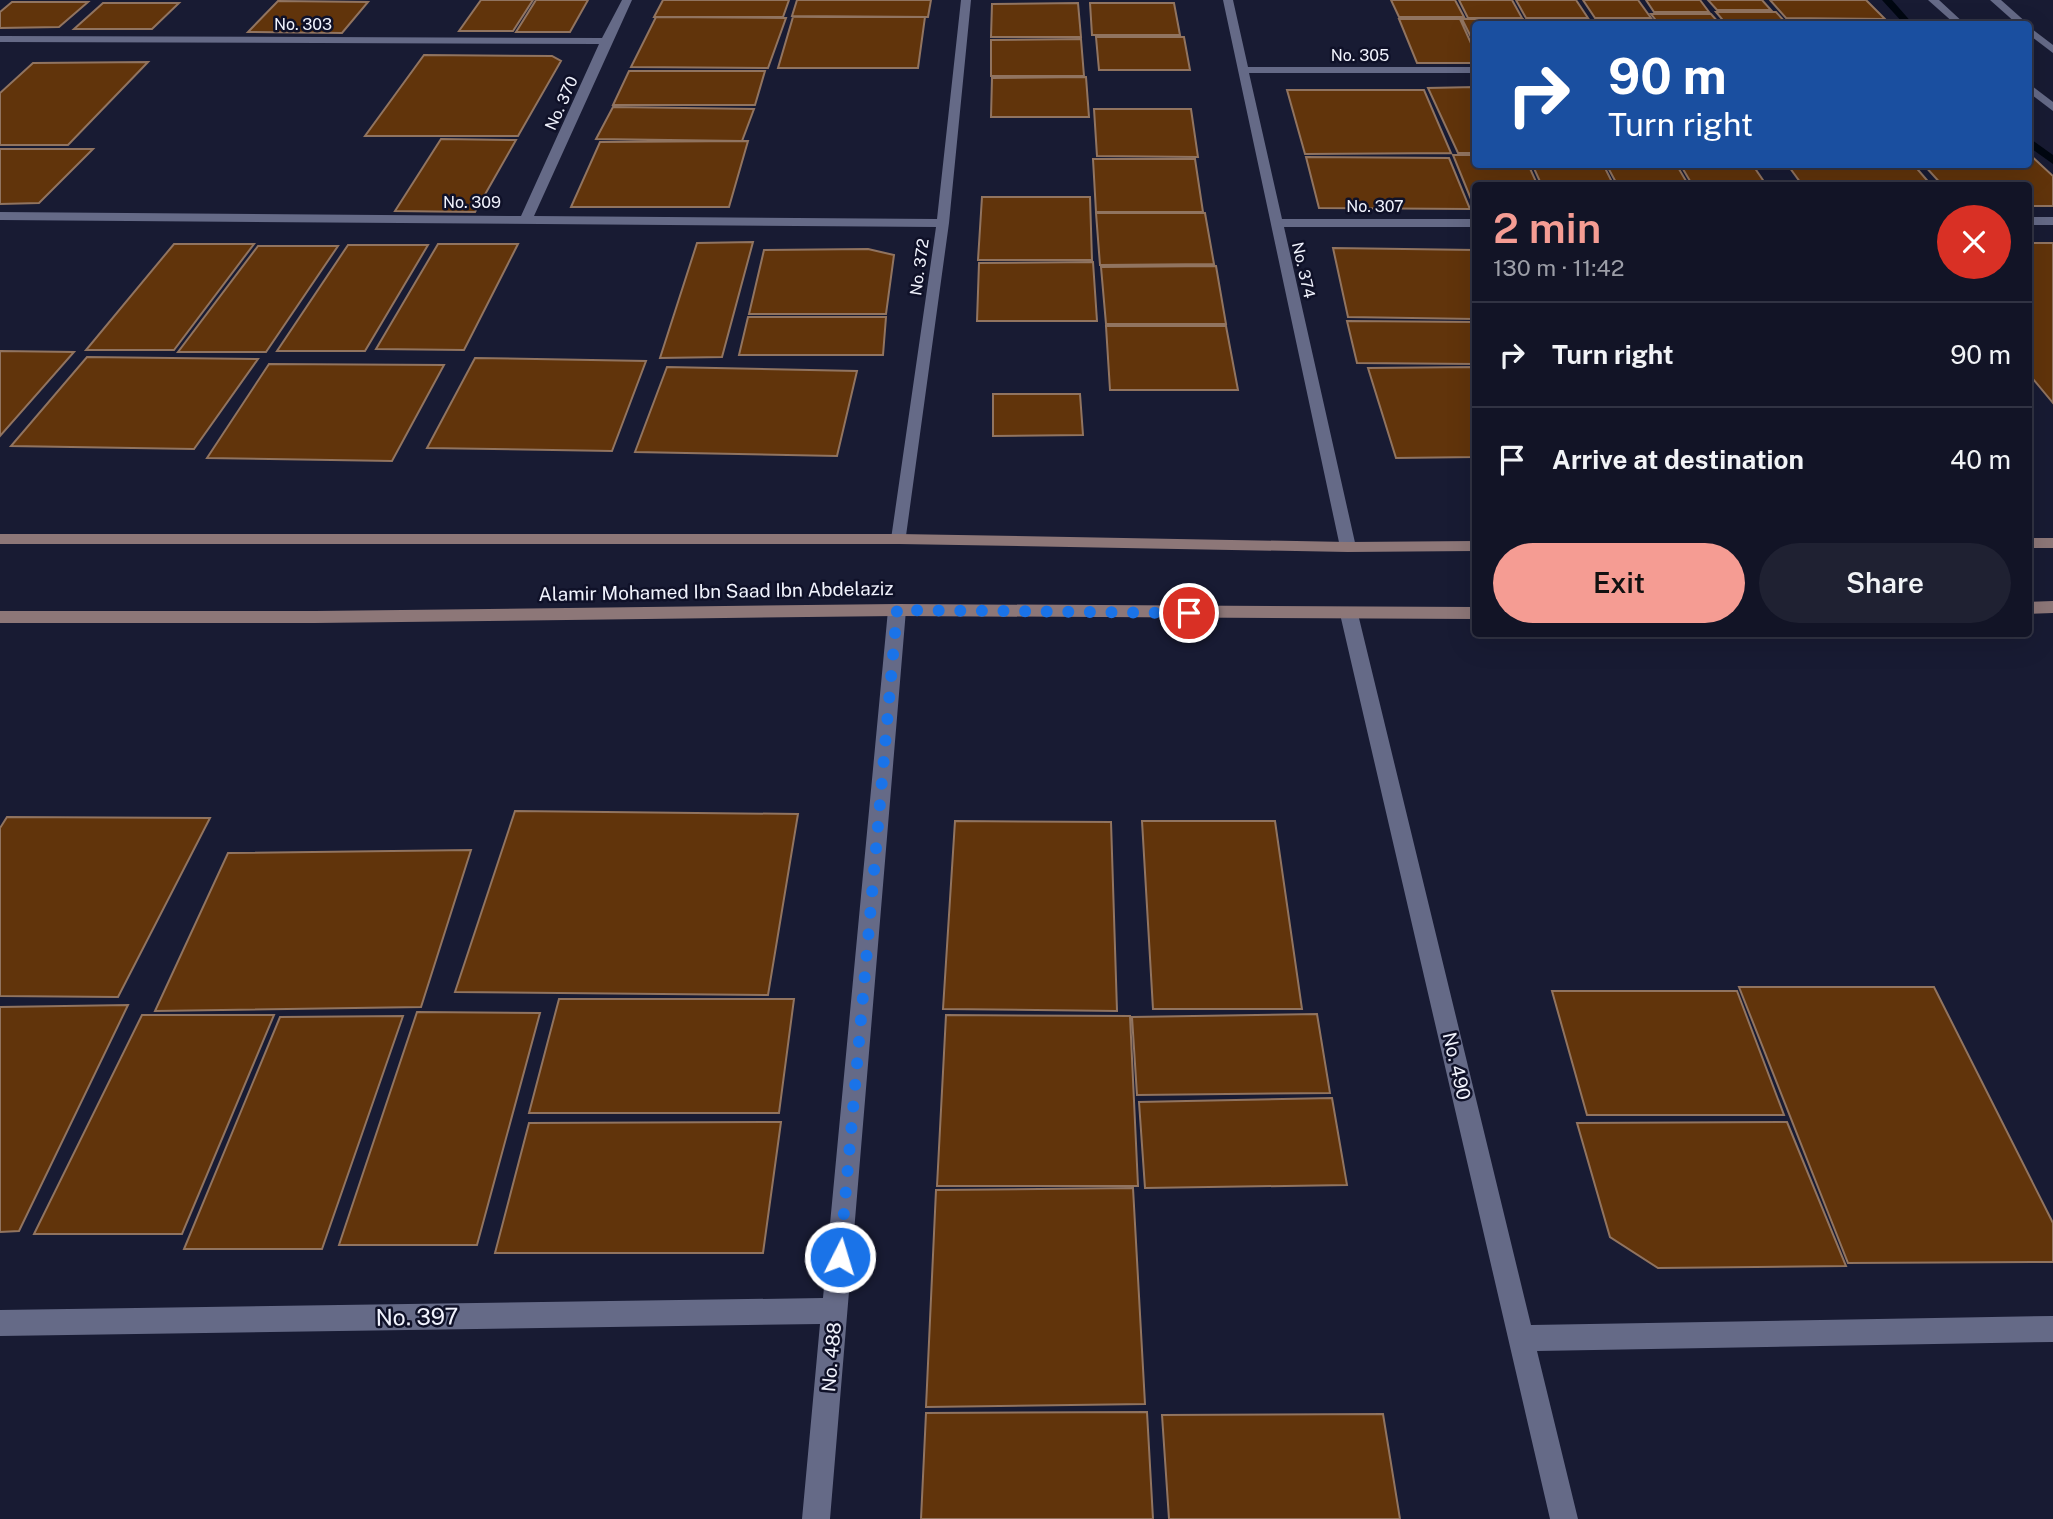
<!DOCTYPE html>
<meta charset="utf-8">
<style>
body{margin:0;font-family:"Public Sans",sans-serif;background:#1f2132;color:#f1f3f6;height:100vh;display:flex;flex-direction:column;font-size:26px;white-space:nowrap}
*{box-sizing:border-box;margin:0}
p{font-size:23px;color:#9c9ea7}
.icon{flex:none;width:38px;height:38px;fill:none;stroke:currentColor;stroke-width:2;stroke-linecap:round;stroke-linejoin:round}
.map{position:relative;flex:1;overflow:hidden}
.side{position:absolute;left:1472px;top:182px;width:560px;height:455px;display:flex;flex-direction:column;background:#121426;border-radius:7px;box-shadow:0 7px 28px #0002,0 0 0 2px #313343}
.side>*{flex:none}
.top-card{position:absolute;left:1472px;top:21px;width:560px;height:147px;border-radius:7px;box-shadow:0 7px 28px #0002,0 0 0 2px #313343;background:#1a4fa0;color:#fff;overflow:hidden}
.pin{position:absolute;display:grid;place-items:center;width:60px;height:60px;color:#fff;margin:-30px;border:4px solid #fff;border-radius:50%;box-shadow:0 2px 7px #0007}
.me{position:absolute;width:77px;margin:-38px;rotate:5deg;stroke-linejoin:round;filter:drop-shadow(0 0 5px #0008)}
.turn{display:flex;align-items:center;gap:24px;height:147px;padding:0 21px;font-size:32px}
.turn .icon{width:91px;height:91px;stroke-width:2.5}
.turn b{display:block;font-size:49px;line-height:60px}
.round{display:grid;place-items:center;flex:none;width:74px;height:74px;border-radius:37px;background:#1f2132}
.overview{display:flex;align-items:center;justify-content:space-between;height:119px;padding:0 21px}
h1{font-size:42px;font-weight:600;line-height:52px;color:#f59c93}
.primary-button{display:flex;gap:14px;margin-top:auto;padding:14px 21px}
.primary-button a{flex:1;height:80px;border-radius:42px;background:#f59c93;color:#111;font-size:28px;font-weight:600;line-height:80px;text-align:center}
.primary-button a+a{background:#1f2132;color:#f1f3f6}
ul{padding:0;list-style:none}
li{display:flex;align-items:center;gap:21px;height:105px;padding:0 21px;border-top:2px solid #313343}
li div{flex:1}
li b{display:block;font-size:26px}
li em{font-style:normal}
.map>svg:first-child{display:block}
</style>
<div class="map">
<svg width="2053" height="1519" viewBox="0 0 2053 1519">
<rect width="100%" height="100%" fill="#181b33"/>
<g fill="none" stroke-linecap="round" stroke-linejoin="round">
<path fill="#000711" fill-rule="evenodd" d="M1882 0H1892L1913 24H1904Z
M2028 137 2053 155V164L2028 146Z"/>
</g>
<path fill="#61340b" stroke="#917460" stroke-width="2" d="M481 0H533L513 31H459Z
M536 0H588L570 32H516Z
M663 0H789L783 17H654Z
M797 0H931L928 17 792 16Z
M1391 0H1455L1464 17H1399Z
M1459 0H1512L1522 18H1468Z
M1516 0H1576L1588 18H1526Z
M1583 0H1638L1651 18H1595Z
M1646 0H1700L1709 12H1654Z
M1708 0H1762L1771 10H1717Z
M1770 0H1866L1885 19 1786 18Z
M278 1 368 2 342 33 248 32Z
M12 2H88L59 27 0 28V12Z
M103 3H179L152 29H74Z
M1078 3 1081 37H991L992 4Z
M1090 3H1174L1180 35H1092Z
M1716 12H1776L1787 24H1726Z
M1651 14H1711L1720 24H1659Z
M656 17 786 18 768 68 631 67Z
M793 17H925L918 68H778Z
M1399 19H1460L1475 52V63H1417Z
M1462 19H1523L1527 24H1475V45Z
M1527 19H1588L1591 24H1530Z
M1591 20H1655L1658 24H1594Z
M1096 37H1184L1190 70H1099Z
M1081 39 1084 76H991V40Z
M424 55 552 56 561 61 518 136H365Z
M148 62 68 145H0V93L33 63Z
M629 71H765L755 105H613Z
M1086 77 1089 117H991L992 78Z
M1475 87V153H1458L1428 88Z
M1287 90H1424L1451 153 1305 154Z
M613 107 754 109 742 141 596 139Z
M1094 109H1191L1198 157 1097 156Z
M441 139 516 140 475 212 395 211Z
M748 141 729 207H571L600 142Z
M0 149H93L39 203 0 204Z
M2028 153 2053 176V206H2028V186H1943L1923 164H2028Z
M1453 155H1475V164H1528L1538 186H1475V209Z
M1306 157 1449 158 1470 209 1319 208Z
M1093 159H1195L1203 212H1096Z
M1532 164H1603L1614 186H1542Z
M1606 164H1676L1689 186H1618Z
M1680 164H1752L1767 186H1693Z
M1787 164H1913L1932 186H1803Z
M982 197H1090L1092 260H978Z
M1096 213H1205L1214 264 1100 265Z
M753 242 722 357 660 358 697 243Z
M2028 243H2053V403L2028 373Z
M174 244H254L174 350H86Z
M438 244H518L464 350 376 349Z
M348 245H428L365 351H277Z
M258 246H338L266 352H178Z
M1333 248 1475 250V319L1348 317Z
M868 249 894 255 886 314H749L764 250Z
M1093 262 1097 321H977L979 263Z
M1216 266 1226 324H1106L1101 267Z
M748 317H886L883 355H739Z
M1347 321 1475 322V364L1357 363Z
M1106 326H1226L1238 390H1110Z
M0 351 74 352 0 436Z
M87 357 258 359 194 449 11 446Z
M475 358 646 361 612 451 427 448Z
M269 364 444 365 392 461 207 458Z
M667 367 857 371 837 456 635 452Z
M1475 367V457L1396 458 1368 368Z
M993 394H1080L1083 435 993 436Z
M515 811 798 814 768 995 455 992Z
M7 817 210 818 118 997 0 996V828Z
M955 821 1111 822 1117 1011 943 1009Z
M1142 821H1275L1302 1009H1153Z
M471 850 421 1007 155 1011 228 853Z
M1739 987H1934L2053 1223V1262L1848 1263Z
M1552 991H1737L1784 1115H1587Z
M559 999H794L779 1113H529Z
M128 1005 19 1231 0 1232V1007Z
M417 1012 540 1013 477 1245H339Z
M1317 1014 1330 1093 1137 1095 1132 1017Z
M142 1015H274L182 1234H34Z
M946 1015 1130 1016 1138 1186H937Z
M403 1016 322 1249H184L280 1017Z
M1332 1098 1347 1185 1145 1188 1139 1102Z
M781 1122 763 1253H495L529 1123Z
M1787 1122 1846 1266 1658 1268 1610 1237 1577 1123Z
M1133 1188 1145 1404 926 1407 936 1190Z
M1147 1412 1153 1519H921L926 1413Z
M1383 1414 1400 1519H1169L1162 1415Z"/>
<g fill="none" stroke-linecap="round" stroke-linejoin="round">
<path fill="#656a87" fill-rule="evenodd" d="M622 0H632L534 216 937 219 961 0H971L949 223 905 543H893L891 539 936 227 0 220V212L521 216 599 44 0 42V36L602 38Z
M1223 0H1233L1248 67H1475V73H1249L1282 219H1475V227H1284L1356 547 1348 552 1340 547Z
M2028 217H2053V225H2028Z
M897 604 906 610 830 1519H802L820 1324 0 1336V1310L823 1298 888 610Z
M1349 608 1358 614 1531 1325 2053 1316V1342L1537 1351 1578 1519H1550L1340 614Z"/>
<path fill="#656a87" fill-rule="evenodd" d="M1928 0H1939L1965 24H1955Z
M1990 0H2001L2028 24H2017Z
M2028 26 2053 45V53L2028 34Z
M2028 83 2053 102V111L2028 92Z"/>
<path fill="#8d7778" fill-rule="evenodd" d="M0 534H899L1348 542 1475 541V551L1348 552 899 544H0Z
M2028 538H2053V548H2028Z
M2053 601V613L2028 614V602Z
M897 604 1475 607V619L897 616 315 623H0V611H315Z"/>
</g>
<g fill="none" stroke-linecap="round" stroke-linejoin="round">
<path stroke="#1a73e8" stroke-width="12" stroke-dasharray="0 21.6" d="M840 1257 897 610 1189 613"/>
</g>
<g text-anchor="middle" stroke-width="5" stroke-linejoin="round" paint-order="stroke">
<g font-size="16" fill="#f1f3fd" stroke="#0f1128">
<text x="303" y="30">No. 303</text>
<text x="1360" y="61">No. 305</text>
<text transform="translate(561 103) rotate(-66)" y="6">No. 370</text>
<text x="472" y="208">No. 309</text>
<text x="1375" y="212">No. 307</text>
<text transform="translate(919 267) rotate(-82)" y="6">No. 372</text>
<text transform="translate(1304 270) rotate(77)" y="6">No. 374</text>
</g>
<g font-size="19" fill="#f1f3fd" stroke="#0f1128">
<text transform="translate(716 591) rotate(-1)" y="7">Alamir Mohamed Ibn Saad Ibn Abdelaziz</text>
<text transform="translate(1457 1066) rotate(77)" y="7">No. 490</text>
<text transform="translate(831 1357) rotate(-85)" y="7">No. 488</text>
</g>
<g font-size="23" fill="#f1f3fd" stroke="#0f1128">
<text transform="translate(417 1317) rotate(-1)" y="8">No. 397</text>
</g>
</g>
</svg>
<div class="pin" style="left:1189px;top:613px;background:#d93025"><svg class="icon" aria-label="arrive" viewBox="0 0 24 24"><path d="M6 21V4h12l-3 4 3 4H6"/></svg></div>
<svg class="me" style="left:840px;top:1257px" viewBox="-20 -20 40 40"><circle r="17" fill="#1a73e8" stroke="#fff" stroke-width="3"/><path d="M0-11L8 9 0 5-8 9z" fill="#fff"/></svg>
<div class="top-card">
<div class="turn"><svg class="icon" aria-label="right" viewBox="0 0 24 24"><path d="M7 20v-9h11M14 6l5 5-5 5"/></svg><div><b>90 m</b>Turn right</div></div>
</div>
<section class="side">
<div class="overview"><div><h1>2 min</h1><p>130 m · 11:42</p></div><a class="round" style="background:#d93025;color:#fff"><svg class="icon" aria-label="close" viewBox="0 0 24 24"><path d="M6 6l12 12M18 6L6 18"/></svg></a></div>
<ul>
<li><svg class="icon" aria-label="right" viewBox="0 0 24 24"><path d="M7 20v-9h11M14 6l5 5-5 5"/></svg><div><b>Turn right</b></div><em>90 m</em></li>
<li><svg class="icon" aria-label="arrive" viewBox="0 0 24 24"><path d="M6 21V4h12l-3 4 3 4H6"/></svg><div><b>Arrive at destination</b></div><em>40 m</em></li>
</ul>
<div class="primary-button"><a>Exit</a><a>Share</a></div>
</section>
</div>
